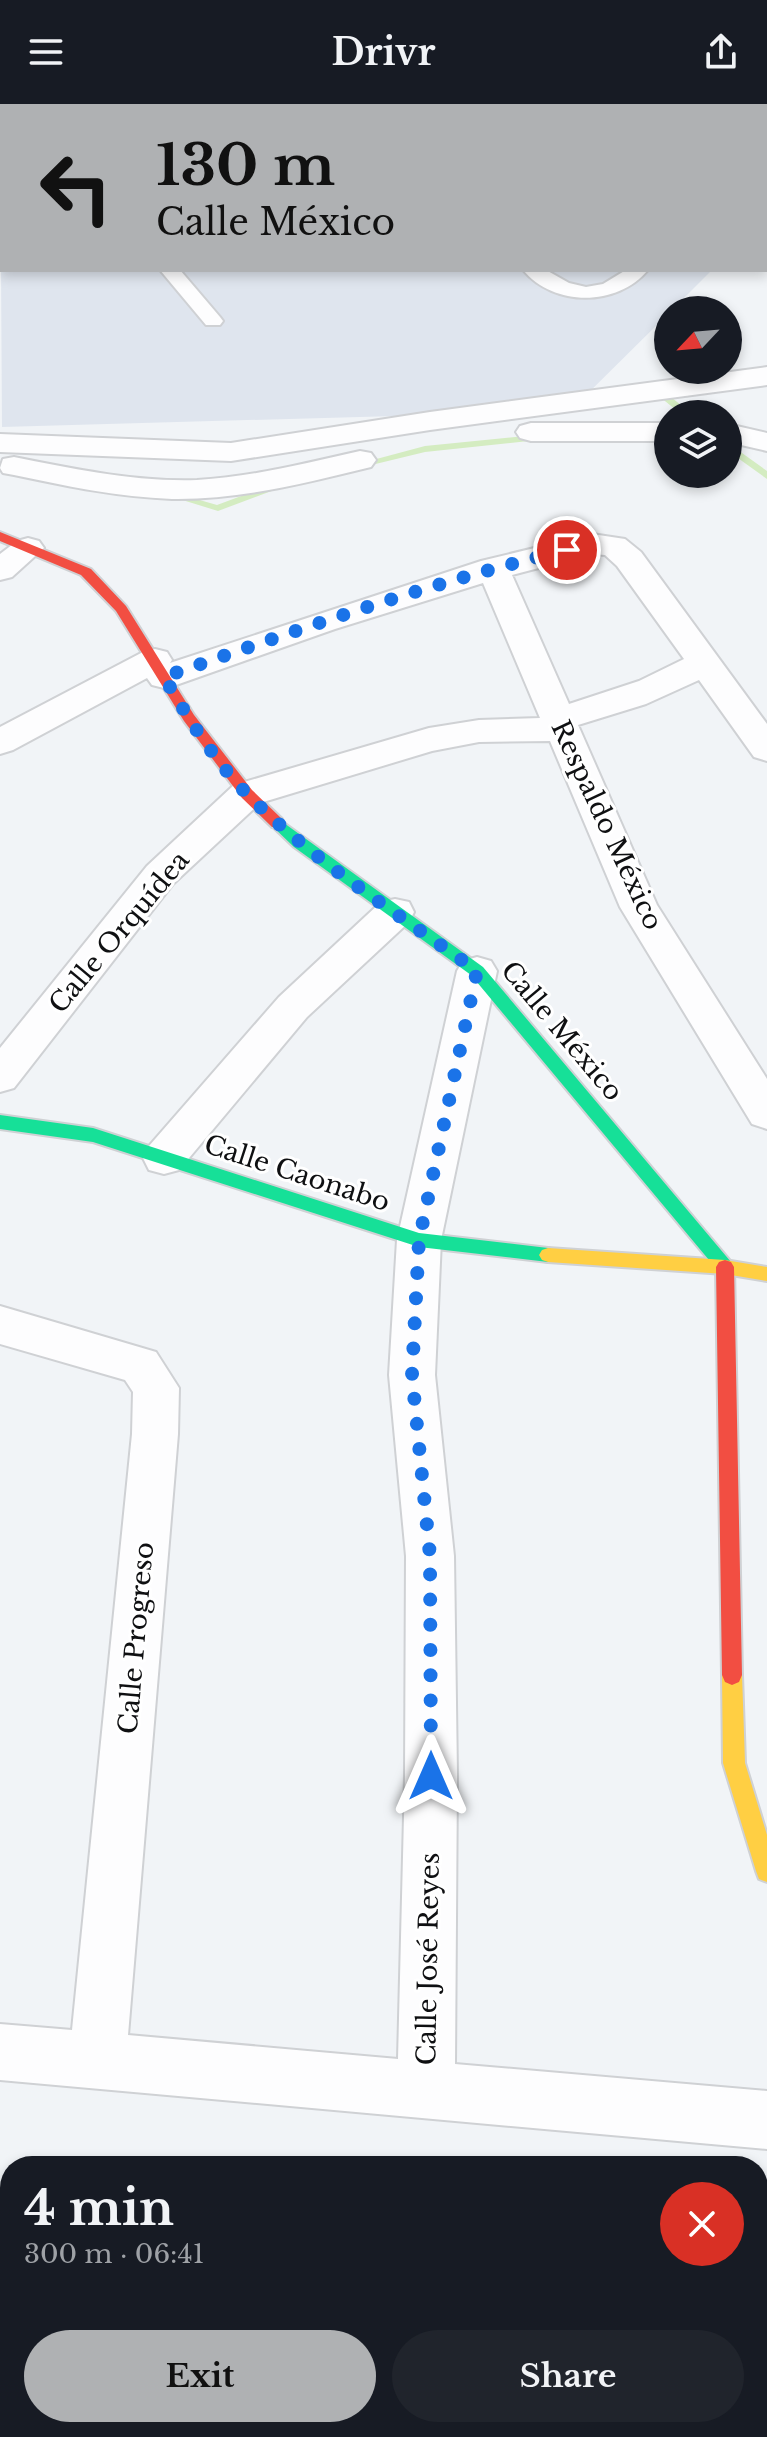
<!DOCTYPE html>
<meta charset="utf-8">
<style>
body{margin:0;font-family:"Libre Baskerville",serif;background:#20242c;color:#f1f3f6;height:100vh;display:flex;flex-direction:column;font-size:30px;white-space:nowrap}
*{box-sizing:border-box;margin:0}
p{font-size:26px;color:#9ea1a6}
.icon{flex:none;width:44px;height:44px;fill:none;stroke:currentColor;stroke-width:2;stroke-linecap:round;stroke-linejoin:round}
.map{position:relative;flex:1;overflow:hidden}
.sheet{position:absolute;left:0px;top:2052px;width:768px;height:282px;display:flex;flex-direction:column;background:#171b24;border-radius:32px 32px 0 0;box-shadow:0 4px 12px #0003}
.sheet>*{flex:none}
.banner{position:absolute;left:0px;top:0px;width:768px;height:168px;box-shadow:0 4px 12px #0003;background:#afb1b3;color:#111;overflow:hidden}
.needle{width:52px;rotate:244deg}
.buttons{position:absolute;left:654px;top:192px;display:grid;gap:16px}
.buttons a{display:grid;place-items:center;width:88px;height:88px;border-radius:50%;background:#171b24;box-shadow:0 4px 12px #0003;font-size:40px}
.pin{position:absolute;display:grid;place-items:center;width:68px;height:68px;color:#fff;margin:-34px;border:4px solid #fff;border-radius:50%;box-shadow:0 2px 8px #0007}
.me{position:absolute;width:88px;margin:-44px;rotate:0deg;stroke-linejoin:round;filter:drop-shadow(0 0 6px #0008)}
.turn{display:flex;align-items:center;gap:28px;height:168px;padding:0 24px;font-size:36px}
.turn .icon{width:104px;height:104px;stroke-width:2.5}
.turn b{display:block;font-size:56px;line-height:68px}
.round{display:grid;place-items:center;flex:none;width:84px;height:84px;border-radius:42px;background:#20242c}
.summary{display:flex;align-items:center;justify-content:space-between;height:136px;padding:0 24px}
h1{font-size:48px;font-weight:700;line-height:60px}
.cta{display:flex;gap:16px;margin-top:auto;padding:16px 24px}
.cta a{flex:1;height:92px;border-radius:48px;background:#afb1b3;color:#111;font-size:32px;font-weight:700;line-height:92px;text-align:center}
.cta a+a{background:#20242c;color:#f1f3f6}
header{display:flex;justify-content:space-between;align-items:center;height:104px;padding:0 24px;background:#171b24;font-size:36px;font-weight:700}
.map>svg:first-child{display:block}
</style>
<header><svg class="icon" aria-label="menu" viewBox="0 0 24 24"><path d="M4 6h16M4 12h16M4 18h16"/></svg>Drivr<svg class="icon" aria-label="share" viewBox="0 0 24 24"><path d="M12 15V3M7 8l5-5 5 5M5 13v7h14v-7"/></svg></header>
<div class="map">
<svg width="767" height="2333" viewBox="0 0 767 2333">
<rect width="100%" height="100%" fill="#f1f4f7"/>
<path fill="#dfe5ee" d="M0 0H767V112L766 2H2V166H712L672 206H668V210L570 307 2 323Z"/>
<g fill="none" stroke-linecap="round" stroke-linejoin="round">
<path fill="#d4ecc1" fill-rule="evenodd" d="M655 285H661L692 310H681L655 289Z
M544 330 549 333 547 335 425 348 359 364 354 361 425 342Z
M728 339 767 367V375L728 347Z
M281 377 285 378V382L218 407 163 390 168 387 217 401Z"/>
<g stroke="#cfd1d4" stroke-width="4">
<path id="lane" d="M290 0H310L288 2Z
M605 0H625L603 2Z
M760 0H767V9L766 2H759Z
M767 61V72H766V61Z
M2 121V133L0 134V122Z
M160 166H180L220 213 223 217 220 221H206Z
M523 166H546L569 179 586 183 603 180 626 166H648C617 203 554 203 523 166Z"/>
</g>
<g stroke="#cfd1d4" stroke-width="4">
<path id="street" d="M767 263V281L430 326 231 357 0 348V330L231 339 430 308Z
M531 319H668V337H531L520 334 516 328 520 322Z
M728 320 767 329V347L728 338Z
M360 347 371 349 376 356 371 363C306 379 239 396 172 395 118 393 66 382 14 371L3 369 0 364 3 355 14 353C74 365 135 378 197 376 252 373 306 359 360 347Z
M592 430 625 435 641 448 767 620V657L754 653 699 576 646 600 578 621 657 801 767 975V1025L752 1020 620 803 550 637 479 638 432 647 260 699 173 780 14 984 0 988V944L147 762 234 681 429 624 479 616 540 614 483 479 335 525 176 581 164 584 152 581 147 574 13 646 0 650V623L143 548 155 545 167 548 172 556 170 559 481 457ZM592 450 605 451 617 462 684 555 639 577 569 600 512 471Z
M28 434 39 437 44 444 12 473 0 476V450L17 437Z
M395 795 409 798 414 808 409 818 307 913 179 1066 164 1070 149 1066 143 1054 149 1042 279 893 381 798Z
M477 853 491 857 497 867 441 1136 435 1271 454 1452 457 1672 455 1960 767 1987V2045L0 1976V1920L72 1926 132 1330 133 1288 125 1276 0 1240V1202L156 1248 179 1284 178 1330 128 1931 398 1955 405 1672 406 1452 389 1271 397 1136 457 867 463 857Z"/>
</g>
<g stroke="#cfd1d4" stroke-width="4">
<path id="fast" d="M277 714 483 863 731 1158 734 1163 731 1168H719L471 871 294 743 269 719Z
M0 1011 93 1024 419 1129 548 1144 554 1146 557 1151 554 1156 548 1158 419 1143 93 1038 0 1025Z"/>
</g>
<g stroke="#cfd1d4" stroke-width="4">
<path id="slow" d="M548 1144 725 1156 767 1163V1177L725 1170 548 1158 542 1156 539 1151 542 1146Z
M732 1561 739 1564 742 1571 745 1659 767 1731V1778L759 1775 756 1767 723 1659 722 1571 725 1564Z"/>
</g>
<g stroke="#cfd1d4" stroke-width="4">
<path id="jam" d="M0 428 91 465 126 502 194 611 252 686 282 715V723H272L242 694 184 617 116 507 81 471 0 437Z
M725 1156 731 1158 734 1163 742 1571 739 1578 732 1581 725 1578 722 1571 716 1163 719 1158Z"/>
</g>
<use href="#lane" fill="#fdfdfe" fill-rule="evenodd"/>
<use href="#street" fill="#fdfdfe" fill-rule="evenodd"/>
<use href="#fast" fill="#16e098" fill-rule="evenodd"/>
<use href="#slow" fill="#ffcf43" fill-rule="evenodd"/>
<use href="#jam" fill="#f24e42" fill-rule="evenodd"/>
</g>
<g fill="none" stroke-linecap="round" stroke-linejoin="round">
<path stroke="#1a73e8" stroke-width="14" stroke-dasharray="0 25.2" d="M431 1672 430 1452 412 1271 419 1136 477 867C400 811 317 760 249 692 216 659 188 614 164 573 297 526 429 479 567 446"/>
</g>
<g text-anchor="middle" stroke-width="6" stroke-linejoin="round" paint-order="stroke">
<g font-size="26" fill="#0f1012" stroke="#fff">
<text transform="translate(607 721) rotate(65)" y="9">Respaldo México</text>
<text transform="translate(119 828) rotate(-50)" y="9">Calle Orquídea</text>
<text transform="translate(562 927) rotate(50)" y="9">Calle México</text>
<text transform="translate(297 1069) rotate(18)" y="9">Calle Caonabo</text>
<text transform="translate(136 1534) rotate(-85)" y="9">Calle Progreso</text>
<text transform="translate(428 1855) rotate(-89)" y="9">Calle José Reyes</text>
</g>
</g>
</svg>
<div class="buttons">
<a><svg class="needle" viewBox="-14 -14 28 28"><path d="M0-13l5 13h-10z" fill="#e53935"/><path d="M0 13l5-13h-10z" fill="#9ea1a6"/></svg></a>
<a><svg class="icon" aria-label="layers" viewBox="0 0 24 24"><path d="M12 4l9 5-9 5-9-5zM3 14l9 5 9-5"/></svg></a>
</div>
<div class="pin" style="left:567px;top:446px;background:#d93025"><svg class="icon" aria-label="arrive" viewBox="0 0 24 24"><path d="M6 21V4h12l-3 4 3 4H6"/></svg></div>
<svg class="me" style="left:431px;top:1672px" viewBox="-20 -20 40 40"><path d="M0-17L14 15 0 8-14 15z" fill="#1a73e8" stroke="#fff" stroke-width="4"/></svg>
<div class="banner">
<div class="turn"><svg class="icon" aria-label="left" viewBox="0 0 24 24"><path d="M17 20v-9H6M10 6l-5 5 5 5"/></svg><div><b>130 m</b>Calle México</div></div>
</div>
<section class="sheet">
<div class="summary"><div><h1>4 min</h1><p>300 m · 06:41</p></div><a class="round" style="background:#d93025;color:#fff"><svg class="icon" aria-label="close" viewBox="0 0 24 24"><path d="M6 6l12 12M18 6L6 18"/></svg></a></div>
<div class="cta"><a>Exit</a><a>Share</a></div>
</section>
</div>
